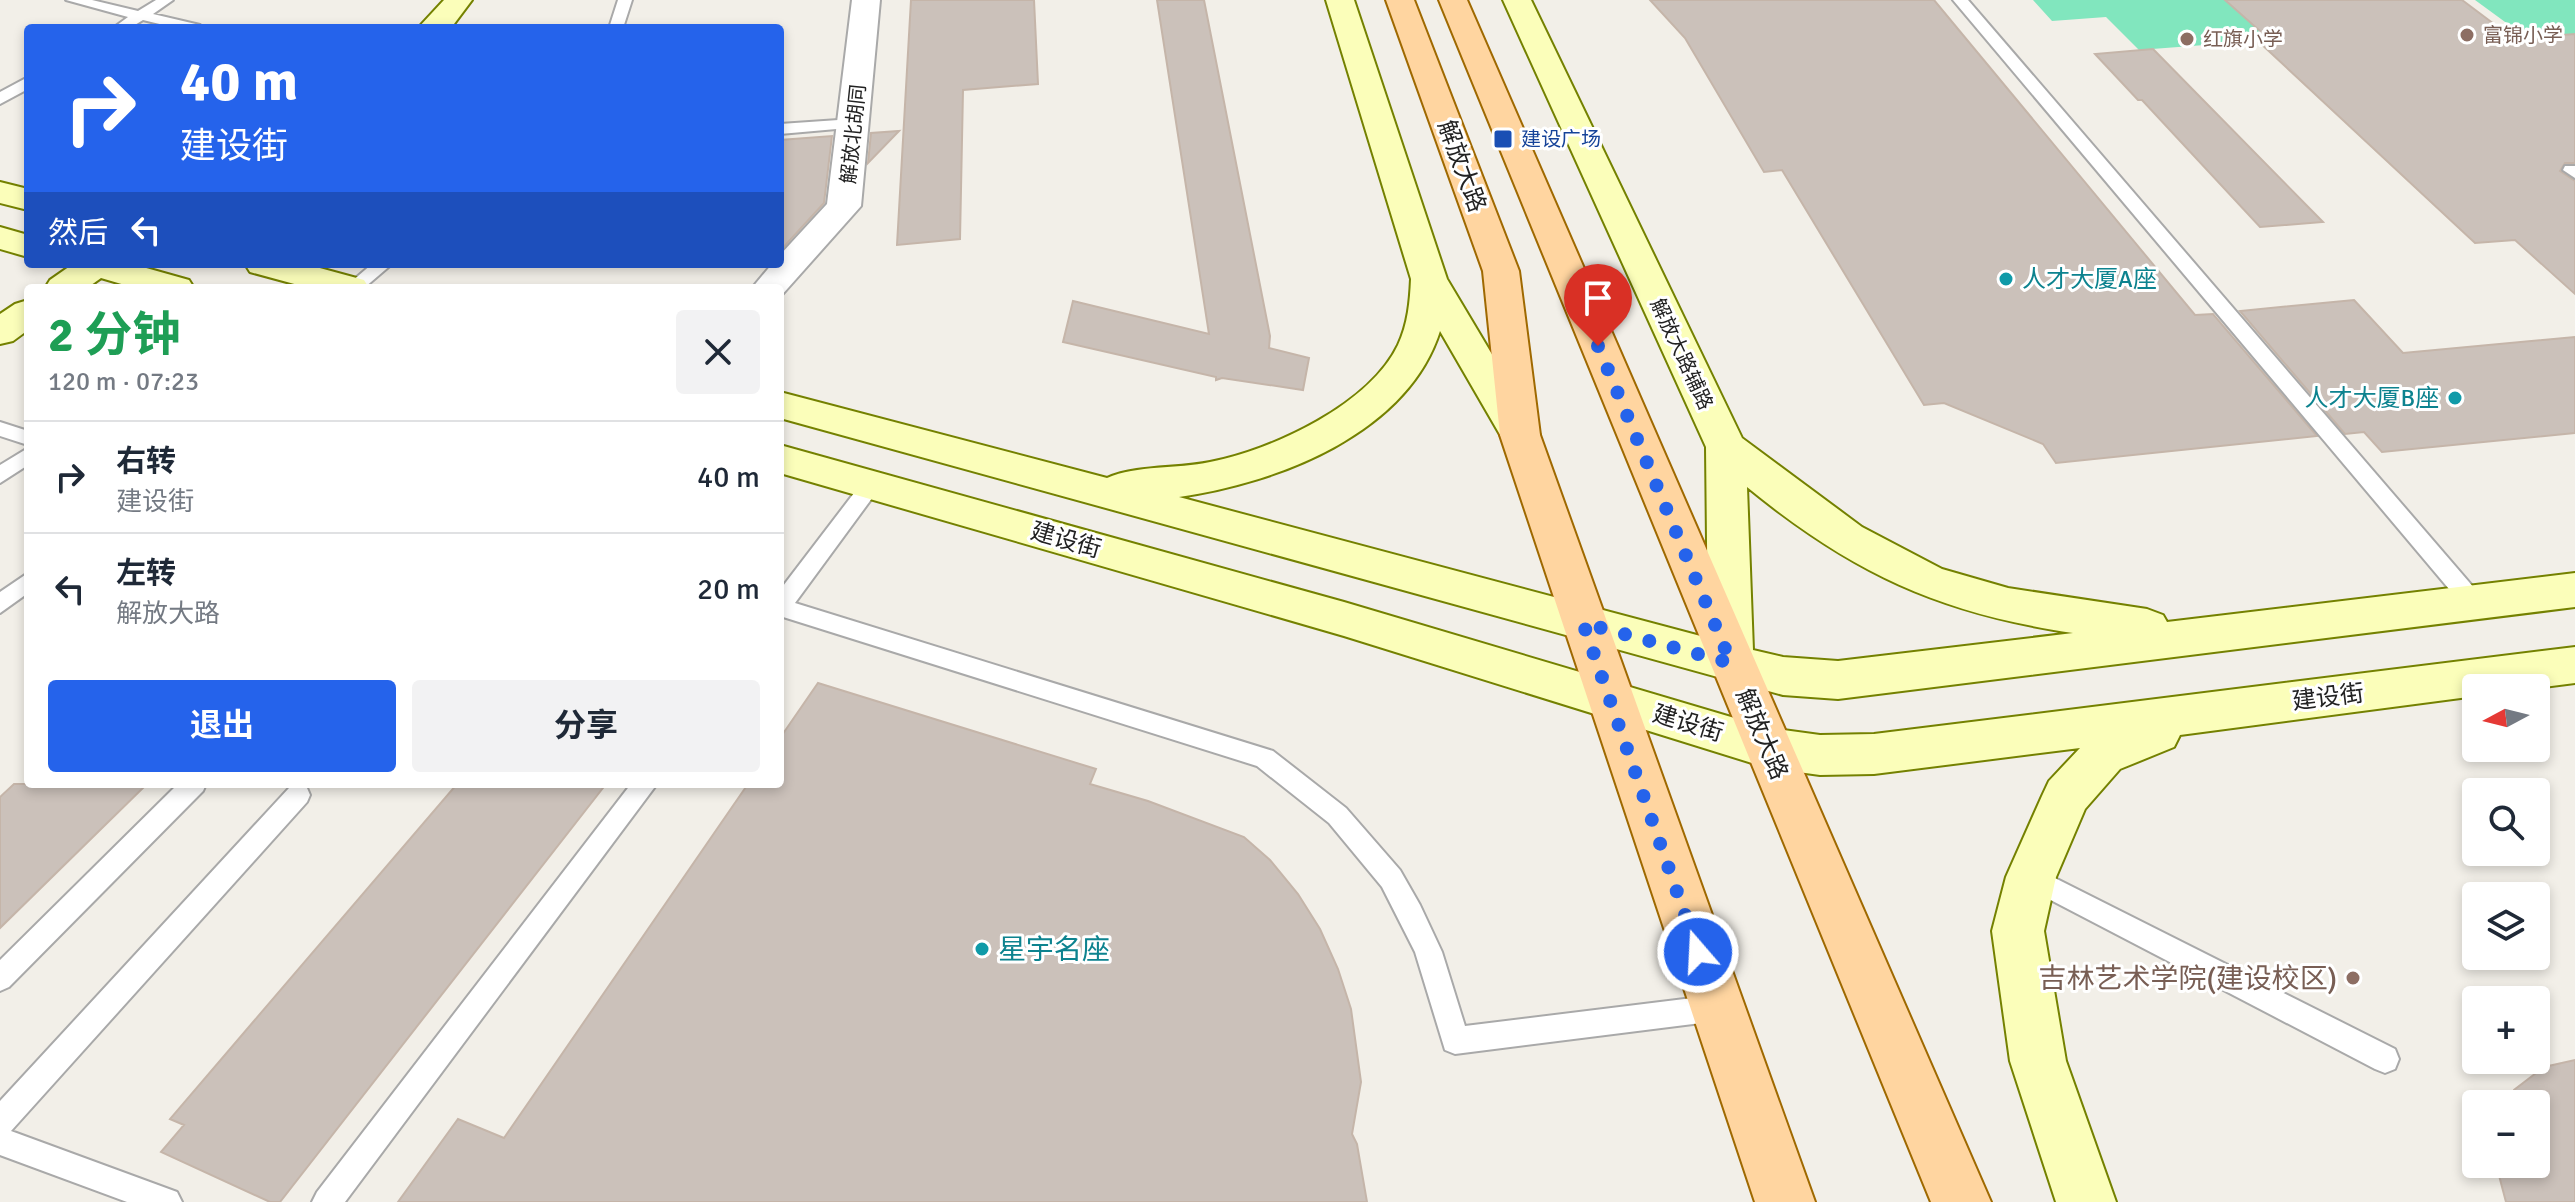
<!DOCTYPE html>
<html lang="zh">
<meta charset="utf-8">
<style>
body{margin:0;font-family:Signika,"Noto Sans SC",sans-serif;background:#f2f2f3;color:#1f2937;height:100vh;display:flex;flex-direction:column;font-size:30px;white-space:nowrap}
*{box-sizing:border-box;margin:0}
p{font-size:26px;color:#747a83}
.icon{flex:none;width:44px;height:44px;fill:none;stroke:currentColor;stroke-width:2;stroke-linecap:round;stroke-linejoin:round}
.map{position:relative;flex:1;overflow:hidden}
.details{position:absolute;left:24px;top:284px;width:760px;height:504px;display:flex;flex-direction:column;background:#fff;border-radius:8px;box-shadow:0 4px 12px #0003}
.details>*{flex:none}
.guide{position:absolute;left:24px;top:24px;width:760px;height:244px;border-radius:8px;box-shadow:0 4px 12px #0003;background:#2563eb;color:#fff;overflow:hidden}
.needle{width:52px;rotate:263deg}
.buttons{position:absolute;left:2462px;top:674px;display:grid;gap:16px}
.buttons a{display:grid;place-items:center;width:88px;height:88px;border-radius:8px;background:#fff;box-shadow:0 4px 12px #0003;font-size:40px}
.pin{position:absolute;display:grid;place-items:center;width:68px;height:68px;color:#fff;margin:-82px -34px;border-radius:50% 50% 50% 0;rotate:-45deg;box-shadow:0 0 8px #0007}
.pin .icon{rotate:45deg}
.me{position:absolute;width:88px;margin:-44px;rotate:341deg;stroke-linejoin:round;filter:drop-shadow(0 0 6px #0008)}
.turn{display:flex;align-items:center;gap:28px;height:168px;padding:0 24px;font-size:36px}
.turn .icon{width:104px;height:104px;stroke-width:2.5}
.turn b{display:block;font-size:56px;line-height:68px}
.then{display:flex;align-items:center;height:76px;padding:0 24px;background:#0003;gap:16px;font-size:30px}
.round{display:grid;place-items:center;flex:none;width:84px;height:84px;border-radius:8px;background:#f2f2f3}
.headline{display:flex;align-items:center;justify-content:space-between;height:136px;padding:0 24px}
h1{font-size:48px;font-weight:700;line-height:60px;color:#1e9e55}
.action{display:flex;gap:16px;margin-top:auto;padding:16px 24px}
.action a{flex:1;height:92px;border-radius:8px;background:#2563eb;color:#fff;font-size:32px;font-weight:700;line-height:92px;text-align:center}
.action a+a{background:#f2f2f3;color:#1f2937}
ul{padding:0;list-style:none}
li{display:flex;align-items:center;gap:24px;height:112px;padding:0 24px;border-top:2px solid #e0e1e3}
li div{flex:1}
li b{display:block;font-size:30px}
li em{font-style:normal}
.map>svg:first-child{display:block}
</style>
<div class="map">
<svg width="2575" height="1202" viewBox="0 0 2575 1202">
<rect width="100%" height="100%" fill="#f2efe8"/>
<path fill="#81e6be" d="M2033 0H2225L2270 40 2139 50 2106 17 2052 21Z
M2475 0H2575V34L2527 38Z"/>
<path fill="#cbc1ba" stroke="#c5b5a9" stroke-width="2" d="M911 0H1034L1038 84 963 90 960 239 897 245Z
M1157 0H1204L1270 336 1269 348 1309 358 1303 390 1222 378 1216 380V377L1063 342 1073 301 1209 334Z
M1650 0H1934L2195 315 2213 314 2317 436 2056 463 2043 444 1944 403 1924 405 1782 170 1764 172 1685 38Z
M2225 0H2462L2514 39 2575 34V163H2565L2560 171 2575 181V294L2515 240 2475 243 2258 41 2270 40Z
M2153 49 2323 222 2260 227 2142 100H2138L2095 54Z
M899 131 868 163 871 133Z
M832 136 824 203 780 251V140Z
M2354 300 2403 353 2575 337V433L2382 452 2364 432 2345 434 2240 311Z
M818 683 1096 769 1090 784 1148 801 1244 837 1270 860 1298 894 1320 929 1338 969 1351 1009 1361 1082 1352 1134 1357 1144 1367 1202H398L458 1119 504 1138 748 784H780V738Z
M14 784H147L0 928V797Z
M457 784H606L280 1202H270L161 1152 184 1125 170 1119Z
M2575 1060V1202H2506L2496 1164H2536V1104H2506L2514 1090 2544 1067Z"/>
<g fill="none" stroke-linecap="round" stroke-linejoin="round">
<g stroke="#a9a9a9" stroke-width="4">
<path id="lane" d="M66 0H92L138 11 156 0H173L153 14 200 25 202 28H176L143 20 130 28H113L128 17Z
M618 0H632L623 28H609Z
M1953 0H1968L2481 596 2484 602 2481 608 2473 611 2465 608Z
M28 77V89L0 104V92Z
M853 119 861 124 859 127 780 134V124Z
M2565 166H2575V178L2563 170Z
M372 264H392L364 288H344Z
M0 422 28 431V445L0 436Z
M28 448V465L0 483V465Z
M871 478 878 480 881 485 878 490 795 603 1273 751 1346 808 1400 870 1420 905 1442 952 1465 1026 1717 995 1727 999 1731 1008 1727 1017 1717 1021 1455 1054 1445 1050 1415 952 1382 887 1329 823 1257 766 780 616V590L864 480Z
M28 573V593L0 613V592Z
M178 784H206L203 791 9 987 0 991V960Z
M298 784 307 788 310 795 307 802 11 1131 177 1192 182 1202H127L0 1155V1101L289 788Z
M631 784H657L345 1202H312L317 1192Z
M2031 866 2395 1049 2399 1059 2395 1069 2385 1073 2375 1069 2022 885 2018 877 2022 869Z"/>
</g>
<g stroke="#a9a9a9" stroke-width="4">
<path id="street" d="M852 0H880L861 206 780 297V288H752L772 264H780V255L827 204Z"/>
</g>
<g stroke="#748100" stroke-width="4">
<path id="secondary" d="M444 0H472L451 28H418Z
M1326 0H1354L1447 279 1540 435 1534 445 1520 449 1506 445 1440 331C1407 434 1277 483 1179 497L1708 638 1706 447 1503 0H1531L1742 438 1862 527 1942 569 2008 588 2147 609 2163 615 2167 622 2575 573V607L1838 699 1783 695 780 418V392L1107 478C1137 465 1177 469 1210 462 1272 450 1369 405 1398 345 1408 324 1410 301 1411 279ZM1747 487C1852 573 1939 613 2073 633L1838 661 1783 657 1753 650Z
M0 182 28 189V210L0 203Z
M0 227 28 235V257L0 249Z
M73 264H132L189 280 194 288H135L101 278 87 288H45L50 280Z
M245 264H305L364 280 369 288H309L250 272Z
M28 300V330L13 341 0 344V314L15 304Z
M780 445 1344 602 1768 728 1820 735 1874 734 2575 647V683L2536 688H2476V696L2180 735 2174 747 2120 769 2085 809 2056 877 2044 931 2066 1061 2116 1202H2056L2010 1061 1992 931 2006 877 2042 796 2049 781 2080 748 1874 774 1820 775 1768 768 1344 636 780 473Z"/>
</g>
<g stroke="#9f6900" stroke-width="4">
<path id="primary" d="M1386 0H1414L1519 271 1540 435 1815 1202H1755L1500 435 1483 271Z
M1439 0H1467L1991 1202H1931Z"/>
</g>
<use href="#lane" fill="#fff" fill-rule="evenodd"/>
<use href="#street" fill="#fff" fill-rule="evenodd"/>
<use href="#secondary" fill="#fbfeba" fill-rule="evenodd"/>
<use href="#primary" fill="#ffd5a0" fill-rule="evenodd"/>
</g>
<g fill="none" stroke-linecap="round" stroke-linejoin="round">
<path stroke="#2563eb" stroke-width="14" stroke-dasharray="0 25.2" d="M1598 346 1731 663 1583 623 1698 952"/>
</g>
<g fill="#8d6e63" stroke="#fff" stroke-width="3">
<circle cx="2467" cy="35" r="8"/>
<circle cx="2187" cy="39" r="8"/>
<circle cx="2353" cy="978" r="8"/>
</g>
<rect fill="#1a4fb4" stroke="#fff" stroke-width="3" x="1493" y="129" width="20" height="20" rx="4"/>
<g fill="#0f9aa8" stroke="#fff" stroke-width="3">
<circle cx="2006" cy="279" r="8"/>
<circle cx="2455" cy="398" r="8"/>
<circle cx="982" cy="949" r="8"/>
</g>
<g text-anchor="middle" stroke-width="6" stroke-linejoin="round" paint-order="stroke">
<g font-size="20" fill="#785e54" stroke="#fff" text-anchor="start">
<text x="2483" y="42">富锦小学</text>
<text x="2203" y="46">红旗小学</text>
</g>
<g font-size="20" fill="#222" stroke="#fff">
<text transform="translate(853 134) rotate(-84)" y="7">解放北胡同</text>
<text transform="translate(1682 354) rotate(65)" y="7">解放大路辅路</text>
</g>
<g font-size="20" fill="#164399" stroke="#fff" text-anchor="start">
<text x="1521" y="146">建设广场</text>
</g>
<g font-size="24" fill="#222" stroke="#fff">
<text transform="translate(1462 166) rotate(70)" y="8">解放大路</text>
<text transform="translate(1066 540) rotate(16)" y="8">建设街</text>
<text transform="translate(2328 697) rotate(-7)" y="8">建设街</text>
<text transform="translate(1688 723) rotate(17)" y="8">建设街</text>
<text transform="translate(1762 734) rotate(67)" y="8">解放大路</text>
</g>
<g font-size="24" fill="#0d838f" stroke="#fff" text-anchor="start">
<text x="2022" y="287">人才大厦A座</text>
<text x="2439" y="406" text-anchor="end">人才大厦B座</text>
</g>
<g font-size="28" fill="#0d838f" stroke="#fff" text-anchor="start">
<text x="998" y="959">星宇名座</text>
</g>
<g font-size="28" fill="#785e54" stroke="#fff" text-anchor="end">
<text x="2337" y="988">吉林艺术学院(建设校区)</text>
</g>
</g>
</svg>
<div class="buttons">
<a><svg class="needle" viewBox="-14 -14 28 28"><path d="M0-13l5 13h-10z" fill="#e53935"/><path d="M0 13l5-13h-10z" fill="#747a83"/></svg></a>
<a><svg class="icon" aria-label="search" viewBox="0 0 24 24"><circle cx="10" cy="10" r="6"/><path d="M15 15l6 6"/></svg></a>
<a><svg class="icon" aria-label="layers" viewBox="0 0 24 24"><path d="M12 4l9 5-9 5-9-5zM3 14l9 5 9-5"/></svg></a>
<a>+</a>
<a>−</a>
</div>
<div class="pin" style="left:1598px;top:346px;background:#d93025"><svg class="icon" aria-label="arrive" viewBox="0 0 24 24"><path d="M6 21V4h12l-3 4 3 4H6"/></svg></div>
<svg class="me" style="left:1698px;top:952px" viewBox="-20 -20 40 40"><circle r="17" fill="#2563eb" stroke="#fff" stroke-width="3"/><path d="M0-11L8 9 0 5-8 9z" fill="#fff"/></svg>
<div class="guide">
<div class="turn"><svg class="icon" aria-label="right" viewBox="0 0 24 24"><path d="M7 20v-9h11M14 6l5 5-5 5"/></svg><div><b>40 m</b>建设街</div></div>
<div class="then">然后<svg class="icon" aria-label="left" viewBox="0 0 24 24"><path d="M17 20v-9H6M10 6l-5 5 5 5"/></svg></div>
</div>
<section class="details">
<div class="headline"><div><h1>2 分钟</h1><p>120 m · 07:23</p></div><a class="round"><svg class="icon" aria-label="close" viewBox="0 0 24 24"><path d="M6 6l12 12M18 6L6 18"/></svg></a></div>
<ul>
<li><svg class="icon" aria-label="right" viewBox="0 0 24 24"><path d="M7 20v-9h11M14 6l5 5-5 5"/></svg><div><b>右转</b><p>建设街</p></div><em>40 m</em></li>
<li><svg class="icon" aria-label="left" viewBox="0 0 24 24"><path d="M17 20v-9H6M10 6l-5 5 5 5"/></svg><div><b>左转</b><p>解放大路</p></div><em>20 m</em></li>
</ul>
<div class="action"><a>退出</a><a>分享</a></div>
</section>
</div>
